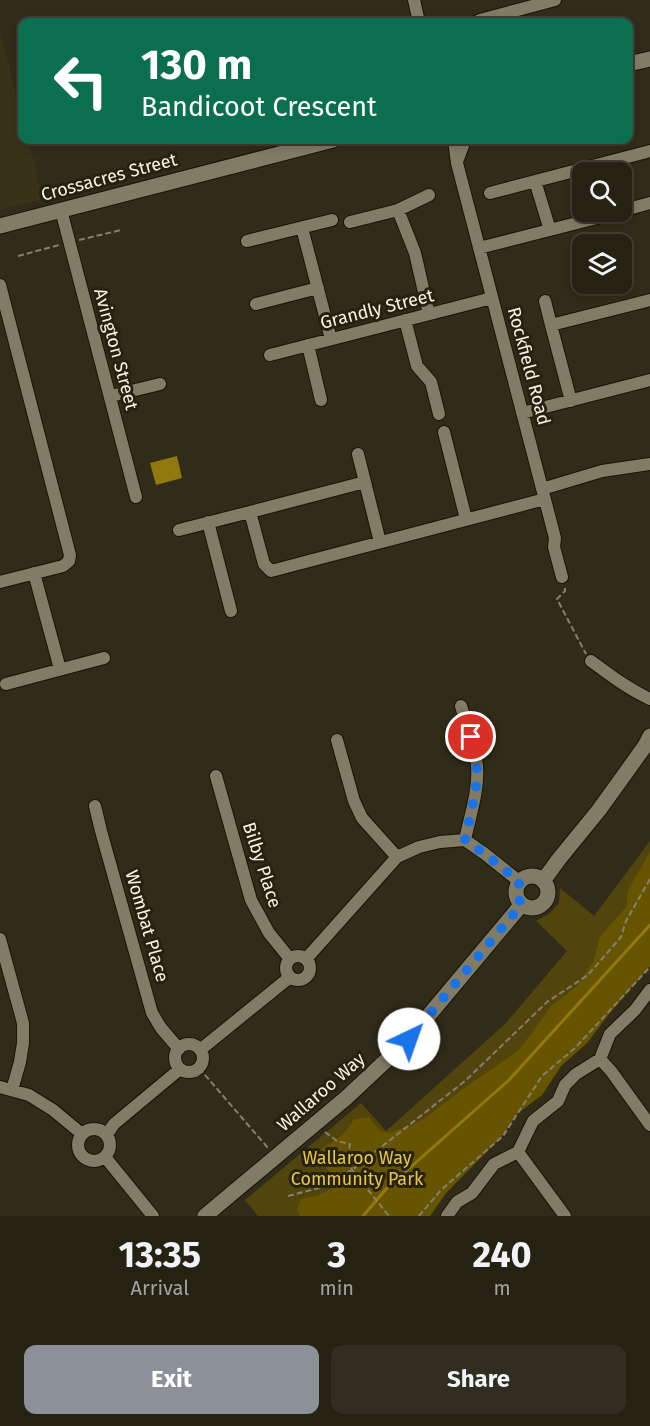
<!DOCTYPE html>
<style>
body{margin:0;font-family:"Fira Sans",sans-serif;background:#312e21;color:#f1f3f6;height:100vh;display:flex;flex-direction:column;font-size:22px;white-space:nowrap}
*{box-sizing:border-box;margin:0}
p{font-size:20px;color:#a3a3a0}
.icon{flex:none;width:33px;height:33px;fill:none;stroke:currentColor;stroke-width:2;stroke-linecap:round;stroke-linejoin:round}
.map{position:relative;height:1216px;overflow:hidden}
.drawer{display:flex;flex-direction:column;background:#252113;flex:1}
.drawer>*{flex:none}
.banner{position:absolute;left:18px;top:18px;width:615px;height:126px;border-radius:12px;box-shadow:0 3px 9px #0003,0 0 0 2px #423e33;background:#0b6e4f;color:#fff;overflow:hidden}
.buttons{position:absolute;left:572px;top:162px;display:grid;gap:12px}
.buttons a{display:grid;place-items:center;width:60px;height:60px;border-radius:12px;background:#252113;box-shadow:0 3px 9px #0003,0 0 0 2px #423e33;font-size:30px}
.pin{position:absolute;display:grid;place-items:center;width:51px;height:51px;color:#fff;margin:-26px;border:3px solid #fff;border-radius:50%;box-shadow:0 2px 6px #0007}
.me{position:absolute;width:66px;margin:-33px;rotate:42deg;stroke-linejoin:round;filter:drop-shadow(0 0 4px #0008)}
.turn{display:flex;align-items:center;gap:21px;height:126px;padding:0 24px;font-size:27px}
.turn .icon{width:78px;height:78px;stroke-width:2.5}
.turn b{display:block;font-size:42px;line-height:51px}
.eta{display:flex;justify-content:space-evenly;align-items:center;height:102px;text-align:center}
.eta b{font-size:36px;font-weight:700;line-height:42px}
.cta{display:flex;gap:12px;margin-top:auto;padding:12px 24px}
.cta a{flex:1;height:69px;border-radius:12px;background:#8c9099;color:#fff;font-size:24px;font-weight:700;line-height:69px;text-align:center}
.cta a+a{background:#312e21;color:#f1f3f6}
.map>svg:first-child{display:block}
</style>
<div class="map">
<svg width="650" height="1216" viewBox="0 0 650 1216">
<rect width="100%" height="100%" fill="#312c19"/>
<path fill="#3a3218" d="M0 31 22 118V140H28L43 199 0 210Z"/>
<path fill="#51440c" d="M650 841V966L608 1015 587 1043 561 1066 542 1095 518 1113 502 1136 446 1193 430 1216H258L245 1200 361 1103 386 1131 505 1024 567 951 536 921 550 913 559 903 560 888 594 916Z"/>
<path fill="#675400" d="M650 852V966L608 1015 587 1043 561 1066 542 1095 518 1113 502 1136 446 1193 430 1216H300L297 1210 301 1199 319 1195 335 1187 332 1175 323 1164 322 1148C336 1141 346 1133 354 1119L369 1117 379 1130 389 1133 421 1121 460 1091 519 1050 552 1005 576 987 593 962 600 937 626 907 628 890Z"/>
<path fill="#92790d" d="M177 456 182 478 156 485 150 463Z"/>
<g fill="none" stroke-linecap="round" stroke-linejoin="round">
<path stroke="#92790d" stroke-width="3" d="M363 1216 387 1188 509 1080 650 925"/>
<g stroke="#191403" stroke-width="14">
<path id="minor" d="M414 0 419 22
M476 22 480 20 555 0
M454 140 457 163 555 538 554 547 562 577
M458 159 465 140
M535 181 550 230
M490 193 650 151
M61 210 136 497
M398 210 415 253 429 314
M621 211 650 203
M350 222 398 210 429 195
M302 228 331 339
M247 241 332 220
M479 248 620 212
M0 285 70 555 69 561 63 566 0 582
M545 301 551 325
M256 304 318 288
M405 320 417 366 431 382 439 414
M308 345 321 400
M270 355 492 298
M111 396 160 384
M571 401 551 325 650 300
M522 413 650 380
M444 432 466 519
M358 454 380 542
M365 482 250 512 264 564 271 571 545 499
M542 489 602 471 650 464
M208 522 231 611
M179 530 250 512
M34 573 60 669
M591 661C610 675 628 689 650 699
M6 684 104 658
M461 706C467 726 475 745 477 766 479 790 470 816 465 840
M337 740 354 801 362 818 397 857
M216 776 251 900 269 933 290 959
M95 806 101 831 152 1013 161 1028 179 1049
M0 939 23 1023V1043L20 1062 12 1090
M286 968a12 12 0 1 1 24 0a12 12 0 1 1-24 0Z
M306 959 397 857 419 847 440 842 465 840 485 854 520 882
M175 1058a14 14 0 1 1 28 0a14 14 0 1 1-28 0Z
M200 1050 290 977
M600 1059 611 1071 650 1125
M0 1087 29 1095 53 1110 82 1134
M78 1145a16 16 0 1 1 32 0a16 16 0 1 1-32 0Z
M107 1134 114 1124 180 1069
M518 1152 565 1216
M105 1157 153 1216
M447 1216 457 1202 472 1193 494 1164 518 1152 533 1121 558 1101 565 1085 576 1074 600 1059 610 1034 635 1010 650 990"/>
</g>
<g stroke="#191403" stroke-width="17">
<path id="tertiary" d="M628 64 650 59
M0 226 333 140
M516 892a16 16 0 1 1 32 0a16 16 0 1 1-32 0Z
M543 881 559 859 599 810 645 746 650 736
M205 1216 346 1098 409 1039 522 904"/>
</g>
<path stroke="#848070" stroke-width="2" stroke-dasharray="6 3" stroke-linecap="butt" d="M79 240 121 230
M18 256 59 245
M565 588V591L557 599 586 654
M199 1068 268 1148
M325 1132 337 1141 350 1144 347 1161 352 1170 389 1216
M288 1196 323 1187 352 1170 465 1081 547 1002 588 975 621 937 626 921 650 879
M419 1216 441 1190 503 1136 542 1076 575 1048 650 967"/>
<use href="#minor" stroke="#827c66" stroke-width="12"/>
<use href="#tertiary" stroke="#827c66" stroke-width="15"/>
</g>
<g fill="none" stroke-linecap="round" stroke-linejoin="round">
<path stroke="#1a73e8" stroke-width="10" stroke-dasharray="0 18" d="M409 1039 522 904C516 897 515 890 520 882L485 854 465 840 476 790 477 766 471 737"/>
</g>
<g text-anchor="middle" stroke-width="6" stroke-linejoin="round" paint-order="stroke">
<g font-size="18" fill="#f7f4e8" stroke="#27220f">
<text transform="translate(109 177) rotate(-15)" y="6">Crossacres Street</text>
<text transform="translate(377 309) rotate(-14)" y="6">Grandly Street</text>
<text transform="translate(116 349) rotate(75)" y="6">Avington Street</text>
<text transform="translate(529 366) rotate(75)" y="6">Rockfield Road</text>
<text transform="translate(262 865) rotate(72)" y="6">Bilby Place</text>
<text transform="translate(147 926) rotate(74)" y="6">Wombat Place</text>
<text transform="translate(321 1092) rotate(-41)" y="6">Wallaroo Way</text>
</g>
<g font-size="18" fill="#e8c747" stroke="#27220f">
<text x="357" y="1164">Wallaroo Way<tspan x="357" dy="21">Community Park</tspan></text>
</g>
</g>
</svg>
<div class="buttons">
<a><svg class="icon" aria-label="search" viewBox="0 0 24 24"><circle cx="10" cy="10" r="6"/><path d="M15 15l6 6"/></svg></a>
<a><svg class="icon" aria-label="layers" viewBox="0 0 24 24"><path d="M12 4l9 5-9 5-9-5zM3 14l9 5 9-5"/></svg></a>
</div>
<div class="pin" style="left:471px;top:737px;background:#d93025"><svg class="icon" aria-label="arrive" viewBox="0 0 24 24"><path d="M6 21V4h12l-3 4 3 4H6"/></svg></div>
<svg class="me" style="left:409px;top:1039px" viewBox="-20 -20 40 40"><circle r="19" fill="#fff"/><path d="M0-13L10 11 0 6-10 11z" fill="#1a73e8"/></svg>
<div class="banner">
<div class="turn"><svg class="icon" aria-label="left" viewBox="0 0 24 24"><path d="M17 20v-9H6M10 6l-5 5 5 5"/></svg><div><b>130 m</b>Bandicoot Crescent</div></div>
</div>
</div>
<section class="drawer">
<div class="eta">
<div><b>13:35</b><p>Arrival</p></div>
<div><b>3</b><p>min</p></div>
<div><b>240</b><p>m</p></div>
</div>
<div class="cta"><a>Exit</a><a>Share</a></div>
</section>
